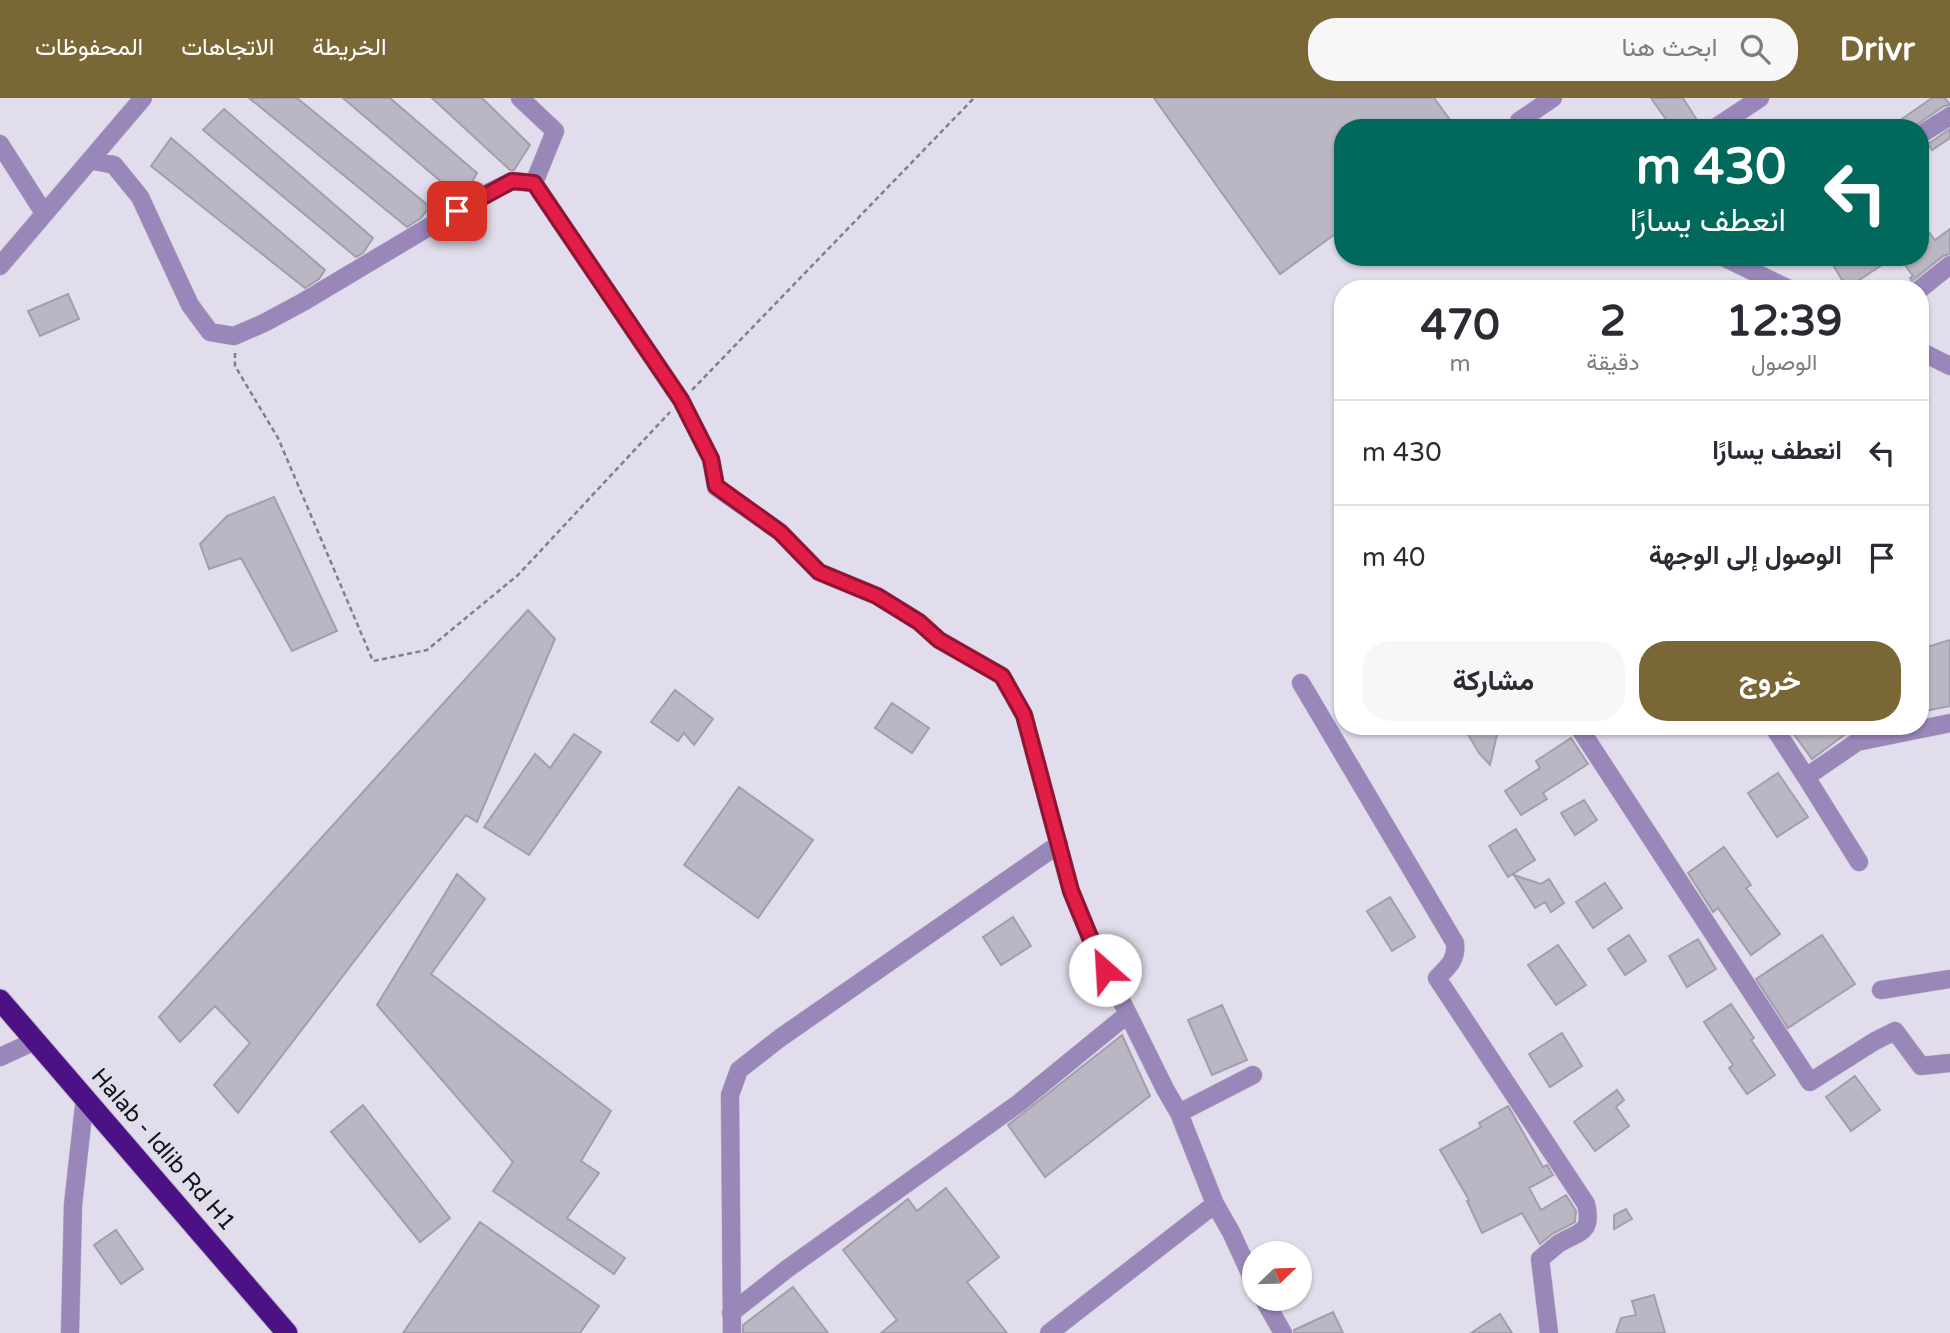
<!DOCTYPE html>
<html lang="ar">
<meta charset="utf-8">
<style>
body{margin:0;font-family:"Varela Round",Vazirmatn,sans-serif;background:#f7f7f7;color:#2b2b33;direction:rtl;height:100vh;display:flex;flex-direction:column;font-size:26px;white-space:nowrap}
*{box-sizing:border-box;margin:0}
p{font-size:23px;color:#7c7c81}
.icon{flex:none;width:38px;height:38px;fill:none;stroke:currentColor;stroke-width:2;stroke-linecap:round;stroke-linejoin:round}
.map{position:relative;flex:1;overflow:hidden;direction:ltr}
.panel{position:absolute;left:1334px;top:182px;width:595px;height:455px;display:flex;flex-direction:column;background:#fff;border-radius:28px;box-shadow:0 2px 5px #0004;direction:rtl}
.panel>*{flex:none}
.guide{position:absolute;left:1334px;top:21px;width:595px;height:147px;border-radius:28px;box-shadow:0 2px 5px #0004;direction:rtl;background:#00695c;color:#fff;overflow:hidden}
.needle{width:46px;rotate:67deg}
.fabs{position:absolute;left:1242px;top:1143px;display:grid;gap:14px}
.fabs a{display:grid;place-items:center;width:70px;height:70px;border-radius:50%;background:#fff;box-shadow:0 2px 5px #0004;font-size:35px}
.pin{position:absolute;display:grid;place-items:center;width:60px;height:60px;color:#fff;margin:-30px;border-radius:14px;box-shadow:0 4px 10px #0006}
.me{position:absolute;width:77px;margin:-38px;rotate:334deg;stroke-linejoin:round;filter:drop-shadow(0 0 5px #0008)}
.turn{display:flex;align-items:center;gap:24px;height:147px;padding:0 28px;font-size:32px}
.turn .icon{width:91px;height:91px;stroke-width:2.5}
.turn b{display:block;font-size:49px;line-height:60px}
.eta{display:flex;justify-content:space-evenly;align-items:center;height:119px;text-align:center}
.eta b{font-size:42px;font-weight:700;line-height:49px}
.button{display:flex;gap:14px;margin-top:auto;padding:14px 28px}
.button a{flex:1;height:80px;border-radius:28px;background:#796736;color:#fff;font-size:28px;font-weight:700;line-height:80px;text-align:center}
.button a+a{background:#f7f7f7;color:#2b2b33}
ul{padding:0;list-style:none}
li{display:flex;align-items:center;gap:21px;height:105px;padding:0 28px;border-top:2px solid #e1e1e2}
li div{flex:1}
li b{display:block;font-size:26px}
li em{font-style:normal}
header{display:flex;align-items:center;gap:42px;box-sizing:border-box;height:98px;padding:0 35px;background:#796736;color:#fff}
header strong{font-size:33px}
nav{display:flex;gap:38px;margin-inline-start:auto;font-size:24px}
.search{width:490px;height:63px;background:#f7f7f7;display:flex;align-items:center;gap:18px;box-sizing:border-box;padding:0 24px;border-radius:28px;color:#7c7c81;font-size:26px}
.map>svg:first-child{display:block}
</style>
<header>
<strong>Drivr</strong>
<div class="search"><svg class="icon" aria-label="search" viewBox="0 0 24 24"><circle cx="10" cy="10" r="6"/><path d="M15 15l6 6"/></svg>ابحث هنا</div>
<nav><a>الخريطة</a><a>الاتجاهات</a><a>المحفوظات</a></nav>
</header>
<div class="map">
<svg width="1950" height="1235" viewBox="0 0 1950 1235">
<rect width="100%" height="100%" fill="#e2ddec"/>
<path fill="#bab6c3" stroke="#a29eab" stroke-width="2" d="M249 0H297L430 109 421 120 407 129Z
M343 0H390L477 75 467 93 458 98Z
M432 0H482L530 47 514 72H510Z
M1154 0H1434L1456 30H1342V131L1280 176Z
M1651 0H1683L1702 30H1672Z
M1932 0H1945L1950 7 1944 8 1912 30H1889Z
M224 11 373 140 363 155 356 159 203 32Z
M1950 31V40L1932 52 1928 46Z
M171 40 325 172 319 181 305 190 151 68Z
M1920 123 1935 142 1950 131V156L1943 158 1912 183 1910 180 1913 178 1899 159H1920Z
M1828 159H1894L1847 190Z
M68 196 79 221 40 238 28 213Z
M274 399 337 533 292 553 241 460 209 471 200 446 227 418Z
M528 512 555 541 477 724 466 717 238 1015 214 987 250 945 215 908 180 944 159 919Z
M1950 542V608L1920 614V551Z
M675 592 713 621 694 647 684 635 678 643 651 624Z
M892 605 929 630 912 655 875 630Z
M1463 628H1499L1490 667 1479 655Z
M1788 628H1856L1812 661Z
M574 636 601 654 529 757 484 729 535 656 550 670Z
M1571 640 1588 666 1543 695 1547 701 1521 717 1505 693 1540 670 1536 663Z
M1778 675 1808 719 1777 739 1748 695Z
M739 689 813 742 758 820 684 767Z
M1584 702 1597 722 1575 737 1561 715Z
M1516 731 1535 762 1508 779 1489 748Z
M1724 749 1751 787 1746 790 1780 836 1751 857 1718 810 1713 814 1688 775Z
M457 776 485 801 431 876 611 1013 581 1063 599 1075 567 1120 625 1160 614 1176 493 1093 513 1064 377 907Z
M1514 777 1541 786 1549 781 1564 805 1551 814 1545 804 1535 810Z
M1605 785 1622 810 1593 830 1576 804Z
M1390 799 1415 839 1392 853 1367 813Z
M1013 819 1031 848 1001 867 983 839Z
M1629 837 1646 863 1625 877 1608 851Z
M1822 837 1855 886 1788 930 1756 881Z
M1698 841 1716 871 1687 889 1669 858Z
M1558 847 1586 887 1556 907 1528 867Z
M1731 906 1754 940 1751 942 1775 977 1747 996 1729 970 1733 967 1704 924Z
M1222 907 1247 962 1212 977 1188 922Z
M1562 935 1582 968 1550 989 1529 956Z
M1122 937 1150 998 1045 1079 1008 1027Z
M1855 978 1880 1012 1851 1033 1826 999Z
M1617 992 1624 1002 1616 1009 1629 1028 1595 1053 1574 1024Z
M363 1007 450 1120 420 1144 331 1034Z
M1508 1008 1543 1069 1547 1067 1553 1077 1529 1090 1541 1112 1566 1097 1576 1113 1575 1124 1552 1136 1540 1146 1522 1115 1482 1135 1467 1103 1469 1102 1440 1052 1481 1029 1479 1025Z
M946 1090 999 1159 967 1184 1007 1235H881L897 1222 843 1152 908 1101 917 1113Z
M1626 1111 1632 1121 1614 1131V1117Z
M480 1124 599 1208 580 1235H403Z
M116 1132 143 1171 121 1186 94 1147Z
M793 1189 828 1235H743V1227Z
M1654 1197 1665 1235H1616L1621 1220 1636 1217 1632 1203Z
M1333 1214 1343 1235H1294V1232Z
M1500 1216 1512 1235H1471Z"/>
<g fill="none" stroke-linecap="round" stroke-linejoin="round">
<g stroke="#bdb8c6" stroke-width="19">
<path id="street" d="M520 0 555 33 534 85 681 302 711 361 716 389 780 434 819 474 877 498 919 524 939 542 1002 578 1024 617 1071 793 1094 849 1128 916 1019 1005 787 1171 731 1215
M1519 23 1553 0
M1715 30 1760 0
M1920 37 1950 18
M0 46 44 115
M90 62 114 67 140 99 190 207 210 234 234 238 264 225 303 204 479 99 512 83 534 85
M1723 159 1789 191
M0 168 143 0
M1920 191 1950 167
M1920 253 1950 268
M1301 585 1455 845C1457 862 1448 869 1437 880L1586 1106C1593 1136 1579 1133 1558 1146 1552 1151 1546 1156 1540 1161L1549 1235
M1578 628 1810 984 1875 943 1895 933 1921 968 1950 965
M1773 628 1806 679 1857 644 1950 625
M1806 679 1859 764
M1881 892 1950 881
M1128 916 1165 991 1179 1015 1215 1106 1231 1134 1255 1186
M0 959 35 943
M1179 1015 1253 977
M1263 1200 1283 1235
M70 1235 73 1107 85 999
M732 1235 730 997 739 972 780 940 1059 746
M1049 1235 1215 1106"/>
</g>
<g stroke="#bdb8c6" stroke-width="23">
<path id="highway" d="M0 902 287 1235"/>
</g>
<path stroke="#817e88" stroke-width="2.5" stroke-dasharray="5 3.5" stroke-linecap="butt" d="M235 255V268L278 340 373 563 427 552 518 477 670 314
M692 292 974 0"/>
<use href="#street" stroke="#9987ba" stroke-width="18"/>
<use href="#highway" stroke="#4c1285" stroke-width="21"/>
</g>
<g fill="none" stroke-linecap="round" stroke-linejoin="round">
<g stroke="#92132f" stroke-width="18">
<path id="route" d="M457 113 512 83 534 85 681 302 711 361 716 388 780 434 819 474 877 498 919 524 939 542 1002 578 1024 617 1071 793 1094 849 1105 872"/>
</g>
<use href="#route" stroke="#e11d48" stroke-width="12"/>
</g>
<g text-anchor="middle" stroke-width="5" stroke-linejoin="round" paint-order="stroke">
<g font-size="23" fill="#131217" stroke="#e2ddec">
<text transform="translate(164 1051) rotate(49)" y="8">Halab - Idlib Rd H1</text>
</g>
</g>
</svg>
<div class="fabs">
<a><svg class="needle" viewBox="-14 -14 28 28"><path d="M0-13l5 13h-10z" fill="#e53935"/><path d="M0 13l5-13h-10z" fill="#7c7c81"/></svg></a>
</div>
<div class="pin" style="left:457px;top:113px;background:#d93025"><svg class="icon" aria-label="arrive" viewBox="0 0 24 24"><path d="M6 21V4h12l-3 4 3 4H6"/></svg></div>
<svg class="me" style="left:1105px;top:872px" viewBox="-20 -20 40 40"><circle r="19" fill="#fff"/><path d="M0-13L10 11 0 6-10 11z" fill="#e11d48"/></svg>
<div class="guide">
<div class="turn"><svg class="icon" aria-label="left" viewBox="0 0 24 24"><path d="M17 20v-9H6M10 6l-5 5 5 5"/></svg><div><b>430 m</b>انعطف يسارًا</div></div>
</div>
<section class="panel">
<div class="eta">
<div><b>12:39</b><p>الوصول</p></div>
<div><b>2</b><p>دقيقة</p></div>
<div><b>470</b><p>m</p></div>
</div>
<ul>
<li><svg class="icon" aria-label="left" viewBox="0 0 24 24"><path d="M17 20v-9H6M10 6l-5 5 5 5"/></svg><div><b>انعطف يسارًا</b></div><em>430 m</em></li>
<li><svg class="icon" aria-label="arrive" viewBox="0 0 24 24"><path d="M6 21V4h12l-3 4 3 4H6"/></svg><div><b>الوصول إلى الوجهة</b></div><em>40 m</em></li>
</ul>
<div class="button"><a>خروج</a><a>مشاركة</a></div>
</section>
</div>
